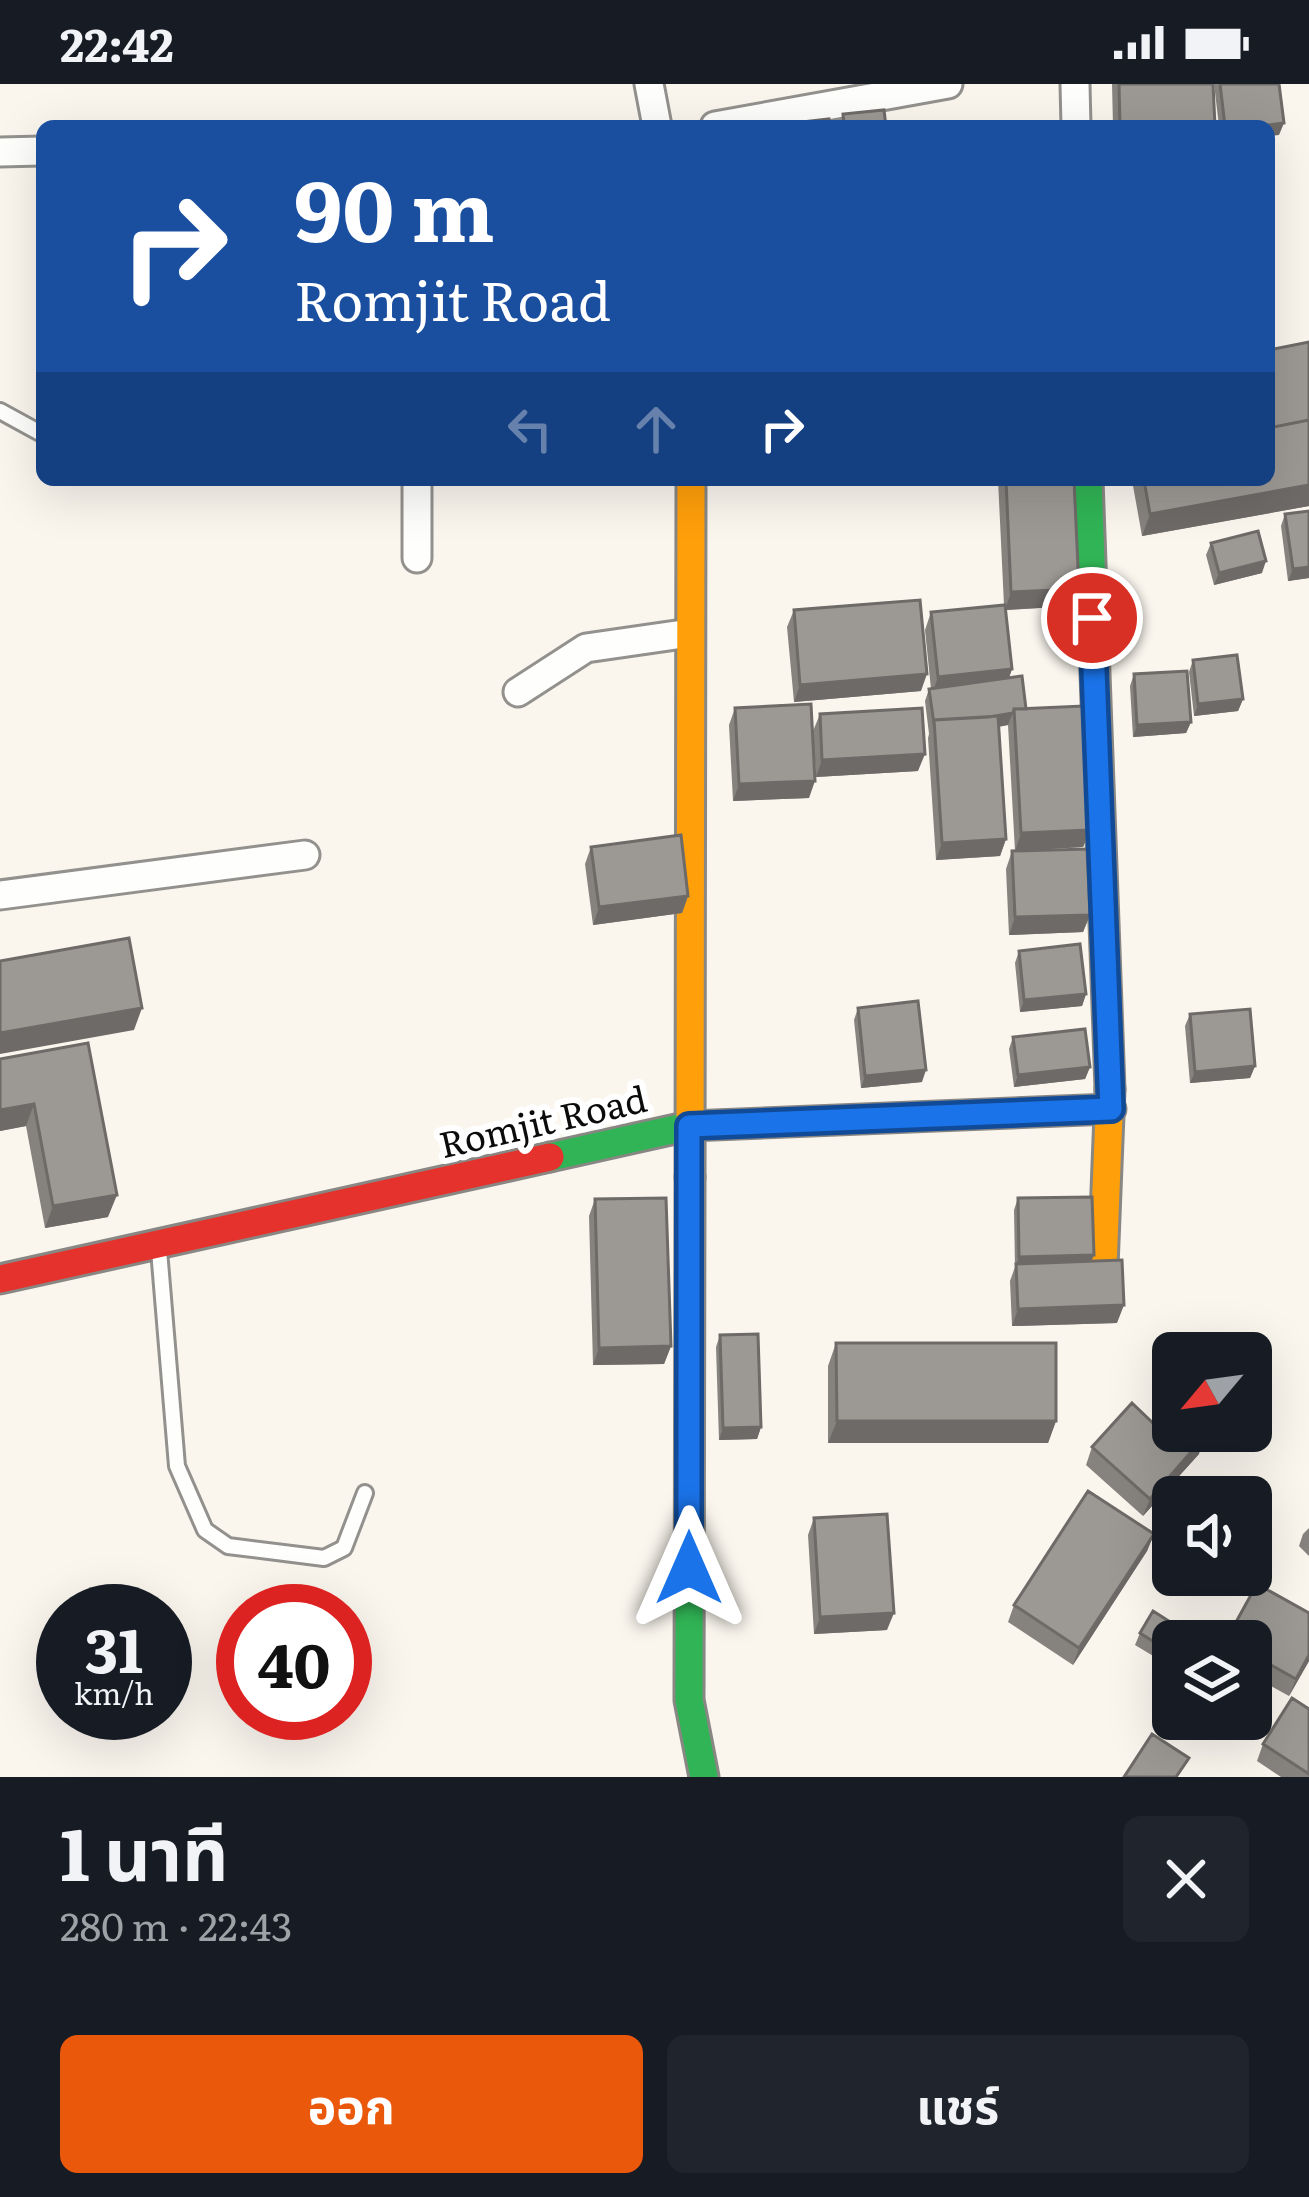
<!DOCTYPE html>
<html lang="th">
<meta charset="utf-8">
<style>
body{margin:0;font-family:Literata,"Noto Sans Thai",serif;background:#20242c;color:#f1f3f6;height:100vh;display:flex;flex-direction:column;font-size:45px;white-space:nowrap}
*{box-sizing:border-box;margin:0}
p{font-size:39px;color:#9ea1a6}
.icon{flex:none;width:66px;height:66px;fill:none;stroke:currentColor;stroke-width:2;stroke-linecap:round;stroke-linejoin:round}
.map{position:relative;height:1693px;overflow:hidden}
.panel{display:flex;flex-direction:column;background:#171b24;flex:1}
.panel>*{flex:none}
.guide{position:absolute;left:36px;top:36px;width:1239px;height:366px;border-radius:18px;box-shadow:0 12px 48px #0002;background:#1a4fa0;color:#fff;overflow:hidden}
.needle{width:78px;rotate:241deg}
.buttons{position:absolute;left:1152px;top:1248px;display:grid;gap:24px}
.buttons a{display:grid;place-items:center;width:120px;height:120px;border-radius:18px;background:#171b24;box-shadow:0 12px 48px #0002;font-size:60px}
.speed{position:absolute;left:36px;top:1500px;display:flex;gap:24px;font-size:60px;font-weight:700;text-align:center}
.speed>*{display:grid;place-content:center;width:156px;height:156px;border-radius:50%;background:#171b24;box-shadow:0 12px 48px #0002;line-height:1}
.speed small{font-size:30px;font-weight:400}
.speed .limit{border:18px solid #d22;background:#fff;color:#111}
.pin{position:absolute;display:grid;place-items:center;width:102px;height:102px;color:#fff;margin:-51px;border:6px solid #fff;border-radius:50%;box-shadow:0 3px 12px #0007}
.me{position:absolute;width:132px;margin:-66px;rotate:0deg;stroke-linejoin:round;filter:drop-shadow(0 0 9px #0008)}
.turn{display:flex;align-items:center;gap:42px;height:252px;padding:0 60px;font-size:54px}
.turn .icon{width:156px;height:156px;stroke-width:2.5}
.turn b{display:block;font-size:84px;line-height:102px}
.lanes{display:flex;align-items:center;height:114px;padding:0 60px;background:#0003;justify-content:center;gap:60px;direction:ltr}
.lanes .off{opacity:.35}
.round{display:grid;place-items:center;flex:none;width:126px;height:126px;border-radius:18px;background:#20242c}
.summary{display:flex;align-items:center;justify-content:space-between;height:204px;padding:0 60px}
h1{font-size:72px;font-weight:700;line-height:90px}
.primary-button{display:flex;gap:24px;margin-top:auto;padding:24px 60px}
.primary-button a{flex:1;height:138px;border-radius:18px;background:#ea580c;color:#fff;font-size:48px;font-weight:700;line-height:138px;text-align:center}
.primary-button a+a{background:#20242c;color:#f1f3f6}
.status{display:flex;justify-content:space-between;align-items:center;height:84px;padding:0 60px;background:#171b24;direction:ltr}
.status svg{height:33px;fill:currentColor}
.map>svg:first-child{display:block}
</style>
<div class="status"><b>22:42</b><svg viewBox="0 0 49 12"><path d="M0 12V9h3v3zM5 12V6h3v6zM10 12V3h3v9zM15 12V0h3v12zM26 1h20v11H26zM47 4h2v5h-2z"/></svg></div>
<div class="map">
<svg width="1309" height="1693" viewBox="0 0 1309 1693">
<rect width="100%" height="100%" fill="#faf6ee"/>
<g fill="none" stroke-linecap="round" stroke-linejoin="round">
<g stroke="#93918d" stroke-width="20">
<path id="lane" d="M0 327 42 350
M159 1166 177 1382 205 1446 228 1462 324 1474 344 1464 365 1409"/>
</g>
<g stroke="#93918d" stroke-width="33">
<path id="street" d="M649 0 657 42
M1075 0 1076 42
M715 42 948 0
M0 68 42 67
M417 474V396
M518 608 586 564 690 549
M0 811 305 771"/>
</g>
<g stroke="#898784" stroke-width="33">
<path id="fast" d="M1088 396 1110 1005
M550 1073 689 1042 1111 1025
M690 1093 689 1616 704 1693"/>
</g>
<g stroke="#898784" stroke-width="33">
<path id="slow" d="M690 1093 691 396
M1103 1183 1110 1005"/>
</g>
<g stroke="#898784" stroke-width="33">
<path id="jam" d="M0 1195 550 1073"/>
</g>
<use href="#lane" stroke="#fefefc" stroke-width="14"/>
<use href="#street" stroke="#fefefc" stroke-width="27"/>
<use href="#fast" stroke="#30b455" stroke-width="27"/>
<use href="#slow" stroke="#ff9f0a" stroke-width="27"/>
<use href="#jam" stroke="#e5322d" stroke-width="27"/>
</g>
<path fill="#86837f" d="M1112 0H1213L1215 42H1113Z
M1214 0H1279V51L1269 42H1219Z
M998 396H1074L1079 505 1073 522 1006 526 1012 585 1009 594 1090 746 1083 763 1015 767 1008 641 999 643 1006 755 1000 772 936 776 928 654 929 650 925 617 929 605H931L925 546 931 528 1004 521Z
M1132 396H1269L1309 422 1142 452Z
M1309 427V494L1288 497 1281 442 1285 430Z
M1211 459 1262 489 1214 501 1206 471Z
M794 526 921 607 794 618 787 543Z
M1193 576 1243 615 1238 627 1194 632 1189 588Z
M1134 590 1191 638 1186 649 1133 653 1130 602Z
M735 624 809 714 733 717 729 641Z
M820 630 918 687 816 693 813 647Z
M591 763 688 812 682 829 593 841 585 780Z
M1012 767 1090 831 1083 848 1009 851 1006 785Z
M1019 867 1086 910 1082 922 1020 928 1015 879Z
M858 924 922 998 861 1004 854 936Z
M1190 930 1255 982 1250 994 1190 999 1185 942Z
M1013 953 1090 983 1085 995 1014 1003 1009 965Z
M88 959 108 1133 45 1144 26 1042 0 1047V975Z
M1018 1114 1091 1177 1117 1239 1012 1242 1010 1197 1015 1183 1014 1126Z
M595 1115 671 1262 664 1280 593 1281 589 1132Z
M720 1251 761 1343 757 1355 719 1356 716 1263Z
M836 1259 1056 1337 1048 1359H828V1282Z
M1154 1340 1199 1370 1143 1432 1086 1381 1092 1363Z
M814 1434 887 1546 814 1550 808 1451Z
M1309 1444V1472L1299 1462 1303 1450Z
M1154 1450 1147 1467 1073 1581 1008 1538 1014 1521Z
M1257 1500 1309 1577 1289 1612 1251 1591V1557H1226Z
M1140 1549 1173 1557V1584L1135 1561Z
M1309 1625V1693H1281L1257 1677 1263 1660Z"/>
<path fill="#6d6a68" d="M1284 39 1279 51 1269 52V42H1260Z
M1309 401V422L1142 452 1150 430Z
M1266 477 1262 489 1214 501 1219 489Z
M1309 483V494L1288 497 1293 485Z
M1079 505 1073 522 1005 526 1011 508Z
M1012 585 1006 602 932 610 938 593Z
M927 590 921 607 794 618 800 601Z
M1243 615 1238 627 1194 632 1198 620Z
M1013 629 1008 641 935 651V640Z
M1191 638 1186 649 1133 653 1137 641Z
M925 670 918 687 816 693 822 676Z
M815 697 809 714 733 717 739 700Z
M1090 746 1083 763 1015 767 1021 749Z
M1006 755 1000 772 936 776 942 759Z
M688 812 682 829 593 841 599 823Z
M1090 831 1083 848 1009 851 1015 833Z
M1086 910 1082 922 1020 928 1024 916Z
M142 924 134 946 0 970V949Z
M1255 982 1250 994 1190 999 1195 988Z
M1090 983 1085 995 1014 1003 1018 991Z
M926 986 922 998 861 1004 865 992Z
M34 1020 26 1042 0 1047V1026Z
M117 1111 108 1133 45 1144 53 1122Z
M1094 1171 1089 1183 1015 1184 1019 1173Z
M1124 1221 1117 1239 1012 1242 1018 1225Z
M671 1262 664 1280 593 1281 599 1264Z
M837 1337H1056L1048 1359H828Z
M761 1343 757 1355 719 1356 723 1344Z
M1205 1352 1199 1370 1143 1432 1150 1415Z
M1154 1450 1147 1467 1073 1581 1079 1564Z
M894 1529 887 1546 814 1550 820 1533Z
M1309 1571V1577L1289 1612 1296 1595Z"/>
<path fill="#9c9894" stroke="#6d6a68" stroke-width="3" d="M1119 0H1213L1215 42H1120Z
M1220 0H1279L1284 39 1260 42H1225Z
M884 26 886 42H844L843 30Z
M829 35 830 42H767Z
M1309 258V336L1269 344V266Z
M1309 336V401L1150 430 1144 396H1269V344Z
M1006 396H1074L1079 505 1011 508Z
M1309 427V483L1293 485 1285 430Z
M1258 447 1266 477 1219 489 1211 459Z
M920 516 927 590 800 601 794 526Z
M1005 521 1012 585 938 593 931 528Z
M1237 571 1243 615 1198 620 1193 576Z
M1187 587 1191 638 1137 641 1134 590Z
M1022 592 1026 625H1014L1013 629 989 633 934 636V640L929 605Z
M811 620 815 697 739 700 735 624Z
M1083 622 1090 746 1021 749 1014 625Z
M922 624 925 670 822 676 820 630Z
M998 632 1006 755 942 759 934 636Z
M681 751 688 812 599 823 591 763Z
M1087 765 1090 831 1015 833 1012 767Z
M129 854 142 924 0 949V877Z
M1080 860 1086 910 1024 916 1019 867Z
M918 917 926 986 865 992 858 924Z
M1250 925 1255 982 1195 988 1190 930Z
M1085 945 1090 983 1018 991 1013 953Z
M88 959 117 1111 53 1122 34 1020 0 1026V975Z
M1092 1113 1094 1171 1019 1173 1018 1114Z
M666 1114 671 1262 599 1264 595 1115Z
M1122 1176 1124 1221 1018 1225 1016 1180Z
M758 1250 761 1343 723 1344 720 1251Z
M836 1259H1056V1337H837Z
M1132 1319 1154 1340 1171 1321 1173 1323V1347H1200L1205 1352 1150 1415 1092 1363Z
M1088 1407 1154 1450 1079 1564 1014 1521Z
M887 1430 894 1529 820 1533 814 1434Z
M1257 1500 1309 1529V1571L1296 1595 1251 1570V1557L1226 1556Z
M1153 1527 1200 1557H1173V1570L1140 1549Z
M1292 1614 1309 1625V1690L1263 1660Z
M1152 1650 1189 1674 1176 1693H1124Z"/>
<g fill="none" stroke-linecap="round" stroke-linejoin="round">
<g stroke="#114b97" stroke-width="30">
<path id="route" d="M689 1484V1042L1111 1025 1092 534"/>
</g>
<use href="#route" stroke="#1a73e8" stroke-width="21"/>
</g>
<g text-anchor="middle" stroke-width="12" stroke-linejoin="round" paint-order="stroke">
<g font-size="36" fill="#0b0b0b" stroke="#fff">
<text transform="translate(543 1038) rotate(-13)" y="13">Romjit Road</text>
</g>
</g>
</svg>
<div class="buttons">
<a><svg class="needle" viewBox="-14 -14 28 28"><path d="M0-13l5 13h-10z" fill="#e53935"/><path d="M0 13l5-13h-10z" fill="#9ea1a6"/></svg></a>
<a><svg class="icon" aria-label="sound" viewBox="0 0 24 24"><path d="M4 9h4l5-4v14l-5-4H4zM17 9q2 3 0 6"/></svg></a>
<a><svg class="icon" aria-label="layers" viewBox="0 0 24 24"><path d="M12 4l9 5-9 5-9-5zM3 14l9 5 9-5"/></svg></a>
</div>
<div class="speed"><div>31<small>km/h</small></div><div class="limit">40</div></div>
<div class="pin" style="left:1092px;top:534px;background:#d93025"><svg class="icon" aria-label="arrive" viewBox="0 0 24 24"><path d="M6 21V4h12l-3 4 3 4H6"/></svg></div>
<svg class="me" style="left:689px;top:1484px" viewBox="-20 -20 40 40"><path d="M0-17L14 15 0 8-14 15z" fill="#1a73e8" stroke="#fff" stroke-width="4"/></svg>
<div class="guide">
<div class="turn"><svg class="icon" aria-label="right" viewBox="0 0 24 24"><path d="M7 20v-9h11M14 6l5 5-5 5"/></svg><div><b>90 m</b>Romjit Road</div></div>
<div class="lanes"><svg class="icon off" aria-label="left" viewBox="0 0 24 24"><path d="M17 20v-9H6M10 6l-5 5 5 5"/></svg><svg class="icon off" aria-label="ahead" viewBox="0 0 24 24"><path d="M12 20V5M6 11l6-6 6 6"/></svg><svg class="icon" aria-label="right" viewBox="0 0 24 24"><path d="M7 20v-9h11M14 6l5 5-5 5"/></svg></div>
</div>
</div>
<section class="panel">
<div class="summary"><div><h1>1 นาที</h1><p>280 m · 22:43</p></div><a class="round"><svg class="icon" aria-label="close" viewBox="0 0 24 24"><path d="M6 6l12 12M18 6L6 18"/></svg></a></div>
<div class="primary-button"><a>ออก</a><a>แชร์</a></div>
</section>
